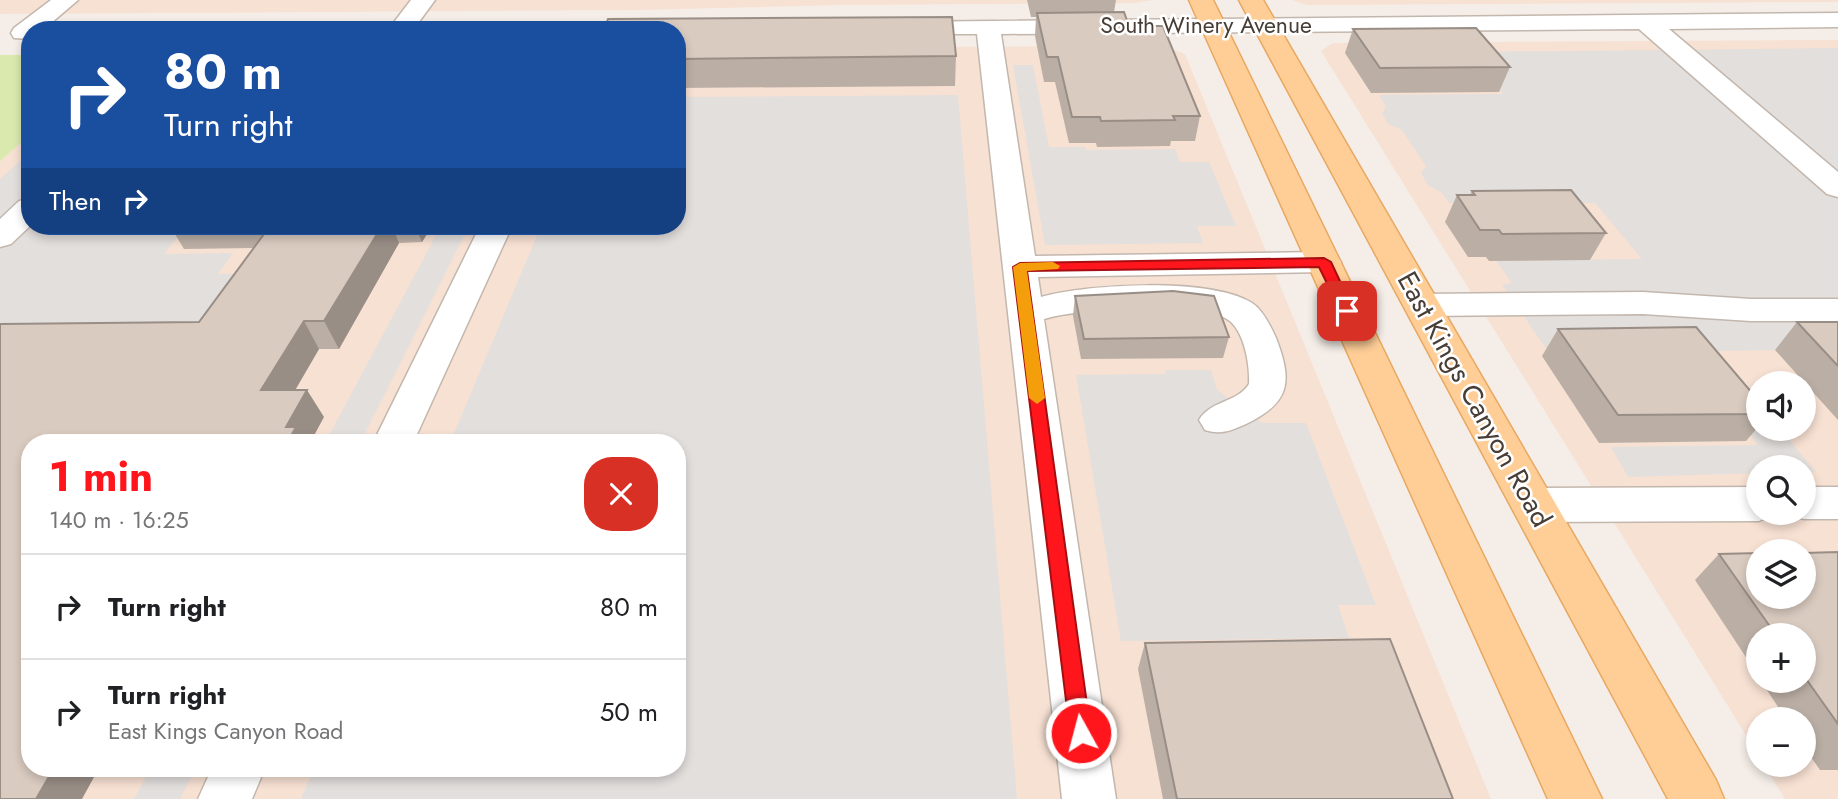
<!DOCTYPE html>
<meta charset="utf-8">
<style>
body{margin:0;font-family:Jost,sans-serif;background:#f2f2f2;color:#202124;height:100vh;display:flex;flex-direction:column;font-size:26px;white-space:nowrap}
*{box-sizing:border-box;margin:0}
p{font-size:23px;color:#757577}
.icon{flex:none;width:38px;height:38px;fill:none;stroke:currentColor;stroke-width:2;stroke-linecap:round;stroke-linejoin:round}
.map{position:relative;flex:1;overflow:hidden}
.panel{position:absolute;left:21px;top:434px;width:665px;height:343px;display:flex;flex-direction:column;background:#fff;border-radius:28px;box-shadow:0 4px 10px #0003}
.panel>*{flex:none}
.banner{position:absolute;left:21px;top:21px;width:665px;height:214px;border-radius:28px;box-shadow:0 4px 10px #0003;background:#1a4fa0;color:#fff;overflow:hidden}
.fabs{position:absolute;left:1746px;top:371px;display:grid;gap:14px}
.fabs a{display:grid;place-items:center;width:70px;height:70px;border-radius:50%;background:#fff;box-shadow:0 4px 10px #0003;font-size:35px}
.pin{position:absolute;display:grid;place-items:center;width:60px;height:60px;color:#fff;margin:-30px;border-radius:14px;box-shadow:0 4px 10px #0006}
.me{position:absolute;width:77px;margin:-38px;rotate:353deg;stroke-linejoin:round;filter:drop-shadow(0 0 5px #0008)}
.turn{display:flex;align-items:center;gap:24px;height:147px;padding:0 28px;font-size:32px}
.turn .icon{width:91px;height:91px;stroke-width:2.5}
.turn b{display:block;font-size:49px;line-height:60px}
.then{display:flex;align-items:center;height:66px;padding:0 28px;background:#0003;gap:14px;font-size:26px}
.round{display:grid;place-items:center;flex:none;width:74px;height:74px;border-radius:28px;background:#f2f2f2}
.headline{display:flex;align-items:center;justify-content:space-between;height:119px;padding:0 28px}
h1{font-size:42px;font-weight:700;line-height:52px;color:#ff151c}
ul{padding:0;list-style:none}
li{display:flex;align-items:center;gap:21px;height:105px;padding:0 28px;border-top:2px solid #e0e0e0}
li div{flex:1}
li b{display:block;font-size:26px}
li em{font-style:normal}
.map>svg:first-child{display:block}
</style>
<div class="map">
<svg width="1838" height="799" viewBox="0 0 1838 799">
<rect width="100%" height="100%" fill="#f5eee8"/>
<path fill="#f7e1d3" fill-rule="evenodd" d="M0 0H1153L1133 3 841 5 641 10 0 14Z
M1292 0H1838V2L1307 5Z
M1838 40V799H1785L1764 765H1804V719H1759V756L1321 51 1333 43ZM1759 383H1804V429H1759ZM1759 467H1804V513H1759ZM1759 551H1804V597H1759ZM1759 635H1804V681H1759Z
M1164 46 1185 54 1491 799H0V161L30 135V226H677V48ZM30 443H677V768H30Z"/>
<path fill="#daeaaf" d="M0 55H30V135L0 161Z"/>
<path fill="#e3dfdd" d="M1838 48V349L1715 351 1759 404V429H1780L1816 472H1804V467H1759V473L1628 477 1611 447 1758 445 1680 349 1548 351 1502 285 1512 283 1496 261 1642 259 1595 203H1449L1442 193 1428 185 1421 173 1426 166 1402 130 1388 124 1382 113 1386 107 1379 95 1503 94 1468 52Z
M1013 65H1033L1049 147H1085L1086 150 1175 149 1180 162H1209L1236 226H1197L1203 243 1045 245Z
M958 95 1017 799H301L314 768H677V443H450L541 226H677V97Z
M30 152V226H187L164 254 233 253 218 274H262L228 323 0 342V179Z
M441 226H469L360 443H325Z
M1165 370H1211L1217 390 1263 423H1306L1376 605H1338L1349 638 1121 641 1076 375 1166 374Z
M151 768H196L180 799H134Z"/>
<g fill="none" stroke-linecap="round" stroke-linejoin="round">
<g stroke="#c3b7ad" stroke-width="3">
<path id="minor" d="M51 0H78L43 30H30V39L14 38 11 33 14 28Z
M411 0H435L413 30H388Z
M1838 13V27L1669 29 1838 172V197L1827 194 1639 29 1001 34 1035 256 1324 252 1336 255 1341 262 1336 269 1324 272 1038 277 1041 297C1089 284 1209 277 1252 303 1263 310 1271 327 1276 338 1293 382 1290 403 1246 424 1230 431 1221 435 1205 430L1199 420C1211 400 1237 403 1249 384 1250 366 1245 335 1231 322 1204 298 1078 309 1044 319L1116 799H1062L977 34H902L893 32 890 27 893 22Z
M656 22 665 24 668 29 562 30 565 25 574 23Z
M30 199V226L11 244 0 247V219L19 201Z
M480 226H512L413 443H373Z
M1643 292 1751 299H1838V321H1751L1643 314 1423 316 1411 313 1406 305 1411 297 1423 294Z
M1759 487V513H1776L1759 521 1534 522 1519 517 1513 505 1519 493 1534 488Z
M1804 487H1838V519H1804L1789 515 1788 513H1804Z
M212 768H265L252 799H198Z"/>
</g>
<g stroke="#e8a862" stroke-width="3">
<path id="major" d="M1189 0H1213L1602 799H1548Z
M1239 0H1263L1716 780 1724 799H1668Z"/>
</g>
<use href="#minor" fill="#fff" fill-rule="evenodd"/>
<use href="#major" fill="#ffce97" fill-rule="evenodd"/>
</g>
<path fill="#bbafa5" d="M1027 0H1116L1114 12 1129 26 1200 116 1195 141H1171L1170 146 1097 147 1096 143H1069L1055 82H1044L1035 36 1036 17H1031Z
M1353 29 1510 67 1499 92 1371 93 1345 53Z
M677 30 956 56 955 86 677 88Z
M1472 191 1606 233 1590 260 1489 261 1486 257H1468L1445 222 1457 195H1470Z
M170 226H432L422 242 399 243 339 349H319L295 390 324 417 199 322 254 248 184 249Z
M1075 296 1229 337 1223 358 1081 359 1073 316Z
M1797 322H1838V420L1775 350Z
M1558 329 1759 401V426L1746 441 1599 443 1542 356Z
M1838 552V770H1820L1804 747V719H1786L1761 681H1804V635H1759V677L1695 580 1719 554Z
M1145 643 1453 799H1163L1138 669Z"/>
<path fill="#998e86" d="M382 226H392L399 243 339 349 324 321Z
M415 226H432L422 242Z
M304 321 319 349 279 418 261 390Z
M307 390 324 417 310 443H287L286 427Z
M54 768H99L82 799H36Z"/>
<path fill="#dacbc0" stroke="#998e86" stroke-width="2" d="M1124 12 1129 26H1163L1200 116H1173L1175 120 1101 121 1100 117H1072L1058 57H1047L1037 13Z
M952 17 956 56 677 59V30H604L608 19Z
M1476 28 1510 67 1380 68 1353 29Z
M1571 190 1606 233 1502 234 1499 230H1480L1457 195H1475L1472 191Z
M270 226H382L324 321H304L261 390H307L286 427H296L287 443H30V768H54L36 799H0V324L199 322Z
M1173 291 1214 296 1229 337 1084 339 1075 296Z
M1797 322H1838V366Z
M1696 327 1759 401V414L1618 415 1558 329Z
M1838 552V724L1804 676V635H1776L1719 554 1759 553V597H1804V553Z
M1390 639 1453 799H1177L1145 643Z"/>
<path fill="#ff151c" stroke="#a60e12" stroke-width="2" d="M1324 258 1331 262 1354 311 1352 314H1342L1319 267 1027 271 1091 733 1088 740 1081 743 1073 740 1070 733 1013 267 1020 263Z"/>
<path fill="#f59e0b" d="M1053 262 1060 266 1058 269 1027 271 1045 398 1037 404 1029 398 1013 267 1020 263Z"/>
<g text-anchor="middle" stroke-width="5" stroke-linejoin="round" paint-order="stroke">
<g font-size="23" fill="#483e36" stroke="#fff">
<text x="1206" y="33">South Winery Avenue</text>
</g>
<g font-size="28" fill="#483e36" stroke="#fff">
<text transform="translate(1475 399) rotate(61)" y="10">East Kings Canyon Road</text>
</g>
</g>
</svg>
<div class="fabs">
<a><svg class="icon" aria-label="sound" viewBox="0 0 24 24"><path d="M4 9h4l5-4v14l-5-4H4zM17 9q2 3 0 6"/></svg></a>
<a><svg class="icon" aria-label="search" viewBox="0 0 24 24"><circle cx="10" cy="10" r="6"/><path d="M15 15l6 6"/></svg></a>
<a><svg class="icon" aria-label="layers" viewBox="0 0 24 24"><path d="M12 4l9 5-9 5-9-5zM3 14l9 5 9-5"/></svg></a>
<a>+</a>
<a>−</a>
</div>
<div class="pin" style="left:1347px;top:311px;background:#d93025"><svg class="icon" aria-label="arrive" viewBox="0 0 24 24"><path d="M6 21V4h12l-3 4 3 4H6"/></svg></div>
<svg class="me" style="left:1081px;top:733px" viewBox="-20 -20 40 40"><circle r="17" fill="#ff151c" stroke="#fff" stroke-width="3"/><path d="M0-11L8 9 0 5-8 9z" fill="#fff"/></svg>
<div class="banner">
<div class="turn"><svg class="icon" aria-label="right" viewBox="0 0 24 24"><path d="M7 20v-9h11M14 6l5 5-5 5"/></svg><div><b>80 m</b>Turn right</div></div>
<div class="then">Then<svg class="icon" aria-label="right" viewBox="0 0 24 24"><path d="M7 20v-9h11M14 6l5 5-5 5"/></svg></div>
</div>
<section class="panel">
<div class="headline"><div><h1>1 min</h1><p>140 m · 16:25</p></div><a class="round" style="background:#d93025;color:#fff"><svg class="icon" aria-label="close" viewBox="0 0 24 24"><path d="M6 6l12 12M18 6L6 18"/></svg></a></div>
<ul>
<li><svg class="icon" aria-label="right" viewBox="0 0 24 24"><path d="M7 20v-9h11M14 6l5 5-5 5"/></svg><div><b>Turn right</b></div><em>80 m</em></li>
<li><svg class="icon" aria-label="right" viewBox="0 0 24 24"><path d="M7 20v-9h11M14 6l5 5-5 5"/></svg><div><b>Turn right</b><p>East Kings Canyon Road</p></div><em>50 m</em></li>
</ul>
</section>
</div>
